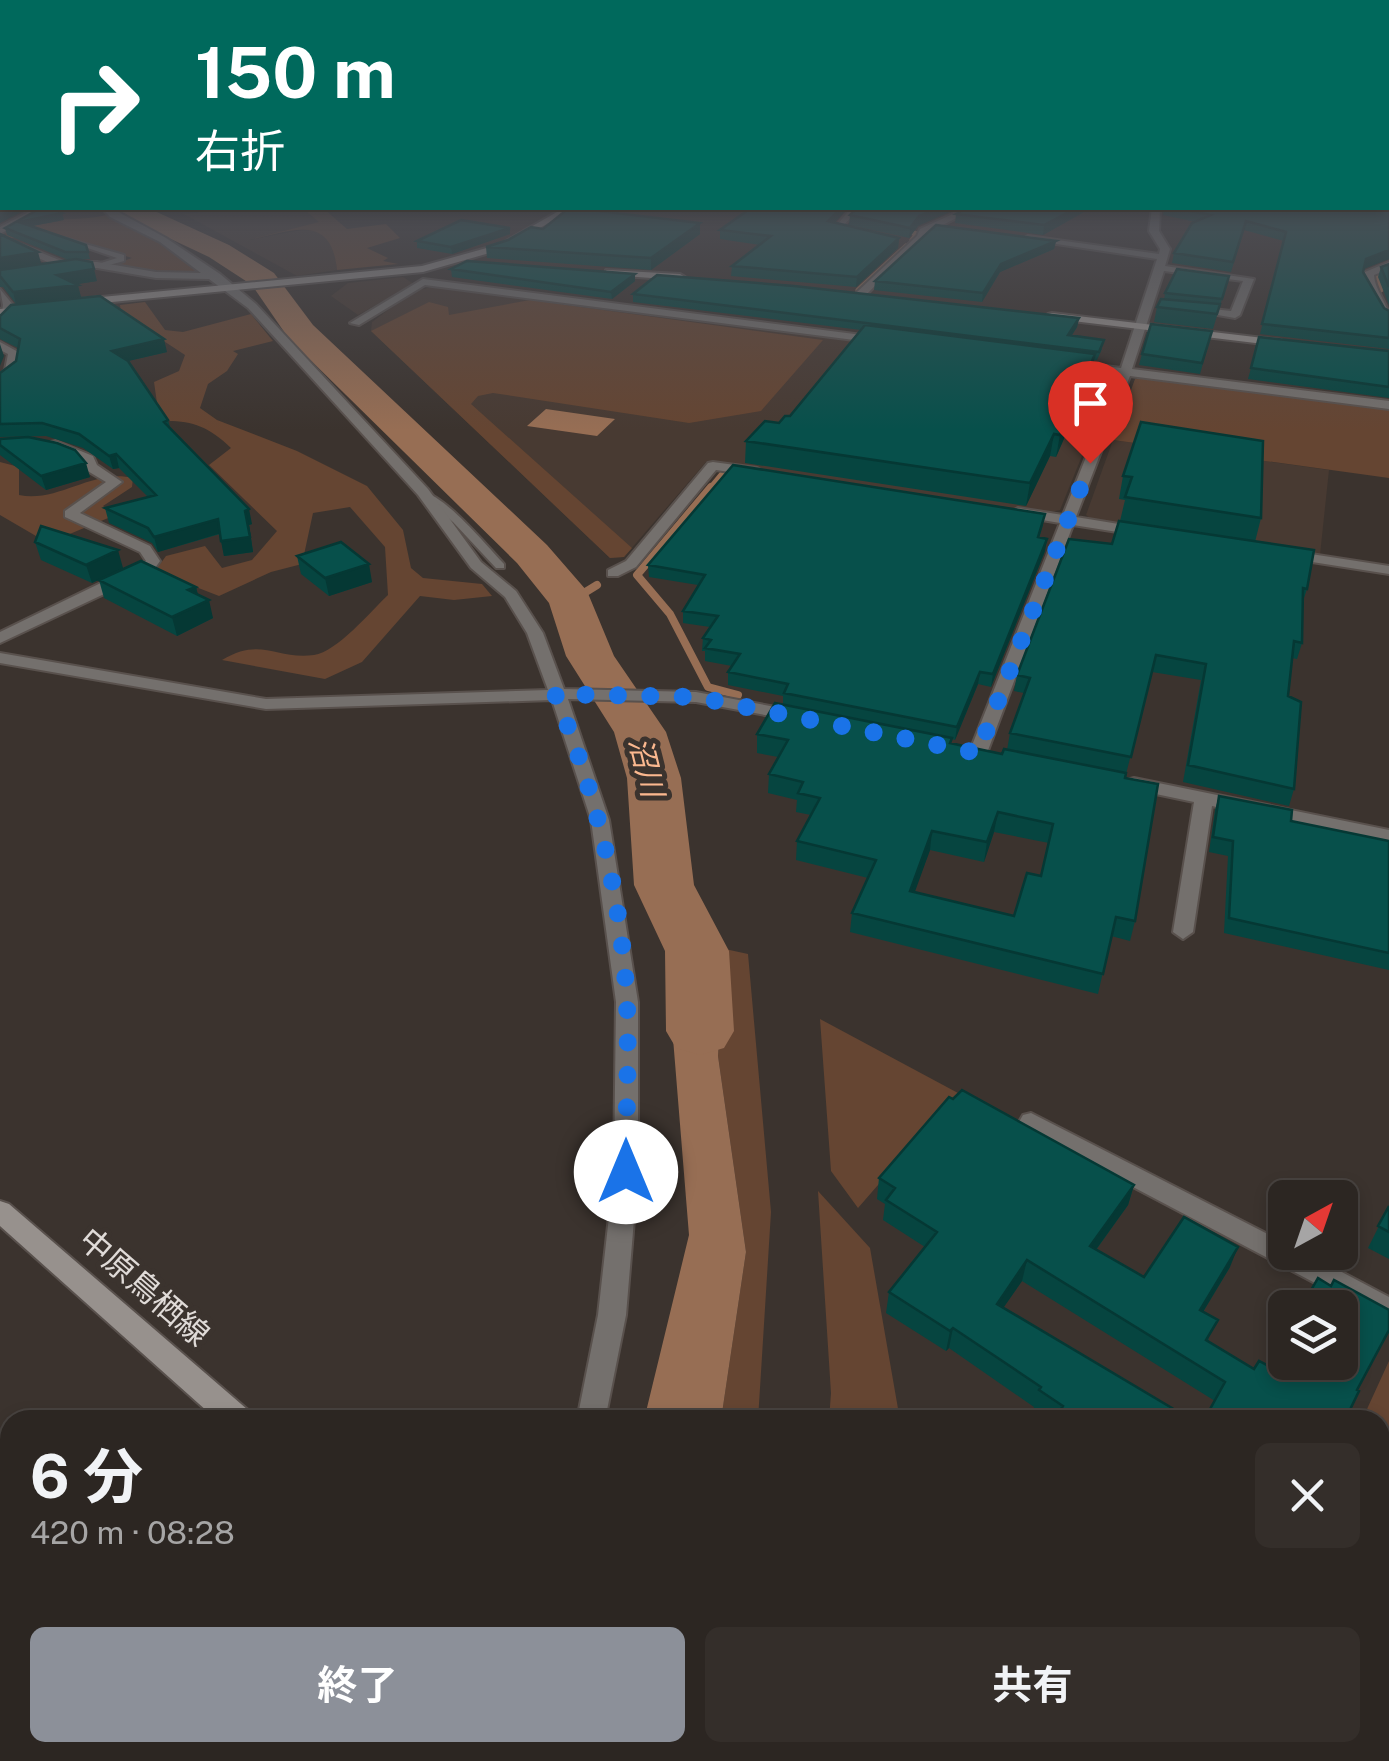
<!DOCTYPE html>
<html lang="ja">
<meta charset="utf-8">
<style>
body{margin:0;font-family:"Public Sans","Noto Sans JP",sans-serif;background:#342e2a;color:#f1f3f6;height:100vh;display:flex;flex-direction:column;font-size:38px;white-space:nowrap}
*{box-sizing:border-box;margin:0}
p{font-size:32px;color:#a6a5a5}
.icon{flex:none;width:55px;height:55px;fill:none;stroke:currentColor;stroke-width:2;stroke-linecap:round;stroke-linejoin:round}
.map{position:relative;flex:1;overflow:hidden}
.details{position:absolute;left:0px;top:1410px;width:1390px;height:352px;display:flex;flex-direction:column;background:#2c2622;border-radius:30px 30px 0 0;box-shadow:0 5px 15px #0003,0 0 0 2px #484340}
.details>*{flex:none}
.guide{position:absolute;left:0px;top:0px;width:1390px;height:210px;box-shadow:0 5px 15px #0003,0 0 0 2px #484340;background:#00695c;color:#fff;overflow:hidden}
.needle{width:65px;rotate:40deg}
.tools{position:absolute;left:1268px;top:1180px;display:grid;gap:20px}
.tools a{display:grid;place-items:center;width:90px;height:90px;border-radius:15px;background:#2c2622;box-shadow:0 5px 15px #0003,0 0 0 2px #484340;font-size:50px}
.pin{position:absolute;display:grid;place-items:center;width:85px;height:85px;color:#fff;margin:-102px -42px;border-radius:50% 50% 50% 0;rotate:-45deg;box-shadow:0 0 10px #0007}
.pin .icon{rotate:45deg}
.me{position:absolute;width:110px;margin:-55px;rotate:0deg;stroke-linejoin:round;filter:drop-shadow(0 0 8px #0008)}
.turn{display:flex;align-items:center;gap:35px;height:210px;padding:0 30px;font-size:45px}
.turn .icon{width:130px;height:130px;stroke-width:2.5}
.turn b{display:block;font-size:70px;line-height:85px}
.round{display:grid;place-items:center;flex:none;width:105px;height:105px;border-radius:15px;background:#342e2a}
.summary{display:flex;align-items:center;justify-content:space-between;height:170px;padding:0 30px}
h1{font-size:60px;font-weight:700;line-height:75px}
.button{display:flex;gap:20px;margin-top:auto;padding:20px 30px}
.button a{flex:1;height:115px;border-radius:15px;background:#8c9099;color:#fff;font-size:40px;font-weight:700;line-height:115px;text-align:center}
.button a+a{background:#342e2a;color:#f1f3f6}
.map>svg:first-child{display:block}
</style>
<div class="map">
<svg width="1389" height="1761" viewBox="0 0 1389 1761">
<rect width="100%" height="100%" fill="#3b332e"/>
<path fill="#483a32" d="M248 208 306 211 320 222 249 240 306 229 324 234 335 249 337 270 297 276 184 214Z
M403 277 414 284 358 315 331 296 348 283Z
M431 287 831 336 1114 377 1060 510 1047 513 706 462 624 557 610 558 371 331 372 322 412 292Z
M1113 440 1329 470 1320 555 1093 521 1086 515Z"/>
<path fill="#654532" d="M289 208H323L347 229 386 224 400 238 367 248 388 258 383 261 398 264 337 270C331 211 290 232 248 240L319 222 306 211Z
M106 215 156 240 204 274 158 273 112 265 132 258 50 232 7 239 5 232C28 213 72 224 106 215Z
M530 300 823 340 761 411 689 423 493 393 478 396 471 404 632 548 624 557 610 558 371 331 429 302 448 307 449 315Z
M145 302 165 330 183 332 251 314 273 341 233 351 238 354 227 371 208 384 200 408 217 420 297 451 367 486 403 530 411 568 423 578 482 584 492 596 454 600 420 596 362 662 325 679 222 660C261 636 276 660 314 655 337 652 371 611 388 595L385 547 350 507 313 513 302 564 271 572 219 596 155 571 166 556 205 546 222 568 252 560 277 531 209 465 231 448C204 422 185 419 148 422L137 411 157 403 154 382 179 371 185 355 121 313 120 305Z
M1144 377 1389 408V478L1113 440 1135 379Z
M0 462 19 467V495C59 503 93 468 133 478L132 487 103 506 113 516 48 543 0 515Z
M725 949 748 954 771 1212 758 1420H721L746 1252 718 1056Z
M820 1019 958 1093 858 1208 831 1171Z
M818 1191 870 1248 900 1420H829L831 1393Z
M1389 1361V1553L1380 1547V1420H1362Z"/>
<path fill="#976e54" d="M546 409 615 419 597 436 527 426Z
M725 949 718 1056 746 1252 721 1420H644L689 1235 666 952Z"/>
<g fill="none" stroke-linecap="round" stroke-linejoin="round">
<path stroke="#976e54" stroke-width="5" d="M900 229 917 234 912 240
M858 290 906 246
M1381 290 1377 278 1389 271"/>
<path stroke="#976e54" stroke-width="6" d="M709 490 724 472"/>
<path stroke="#976e54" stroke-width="8" d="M711 487 637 575 670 614 708 687 738 695
M571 601 597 585"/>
<path fill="#976e54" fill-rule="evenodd" d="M114 208H148L229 245 274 273 313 325 547 545 587 591 614 656 666 732 681 778 694 885 729 951 734 1031 724 1048 700 1055 676 1048 666 1031 665 951 634 885 627 778 614 732 566 656 549 603 517 563 289 339 252 285 209 257 118 214Z"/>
<g stroke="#59514d" stroke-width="4">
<path id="lane" d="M64 238 124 255V261L98 268V264L117 258 64 240Z
M422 492C444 494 487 546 504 564V568H496L453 522 422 496Z"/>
</g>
<g stroke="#59514d" stroke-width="4">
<path id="street" d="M36 208H46L0 234V227Z
M102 208H111L166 238 220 274 256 304 428 489 481 562 516 591 543 633 564 689 696 692 797 711 806 716 797 721 696 702 568 699 609 820 638 1002V1172L626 1315 605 1420H577L598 1315 614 1172 616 1002 591 820 552 700 266 709 0 663V653L266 699 548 690 527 633 505 597 471 568 418 495 248 308 209 279 156 278 97 268H62L0 242V236L64 262H97L156 272 201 273 160 242 110 217Z
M851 208H860L843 226 858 229V233L833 230Z
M966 208H976L927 233 865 296H857V292L917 236 920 229Z
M1152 208H1160L1159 231 1170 249 1165 266 1254 279 1240 315 1235 318 1189 310 1194 307 1231 311 1243 281 1164 271 1132 369 1389 401V409L1130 376 1076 517 1143 528 1150 532 1143 536 1073 525 987 753 984 757H972L969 753 1060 523 1018 516 1011 512 1018 508 1063 515 1119 374 1060 364 1066 361 1121 368 1157 259 1023 239 1028 236 1159 254 1160 249 1149 231Z
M1389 262V269L1374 275C1375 292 1389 303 1389 320L1384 317 1364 282 1365 272Z
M423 279 878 337 884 340 878 343 425 285 359 325 350 323Z
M0 289 13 305 11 318 0 327 3 305Z
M0 342 20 353 17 371 0 385V375L5 370 8 354 0 350Z
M56 441 93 456 97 465 122 482 80 513 150 546 160 561 153 571 0 643V632L146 561 140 552 65 517V511L106 482 86 470 82 461 51 448V442Z
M713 462 757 468 764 472 757 476 716 470 636 567 618 576H608V570L626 561 708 463Z
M1285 550 1389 566V574L1280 557 1278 554Z
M1134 778 1389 830V842L1212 806 1193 932 1183 939 1173 932 1194 802 1127 788 1125 784 1127 780Z
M1031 1113 1285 1243V1252H1304L1389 1297V1322L1023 1129 1019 1122 1023 1115Z
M1164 1752H1207L1210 1761H1167Z"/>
</g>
<g stroke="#59514d" stroke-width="4">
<path id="secondary" d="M564 208H573L507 248 423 272 81 305 76 302 81 299 422 266 501 244Z
M606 270 680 274 685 277 680 280 609 275Z
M37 306V310L0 315V309Z
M1052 313 1281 340 1287 343 1281 346 1048 318V314Z
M0 1201 9 1204 248 1410 252 1420H217L0 1226Z
M595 1752H635L638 1761H598Z"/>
</g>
<use href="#lane" fill="#74706d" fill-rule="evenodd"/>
<use href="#street" fill="#74706d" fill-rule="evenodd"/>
<use href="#secondary" fill="#97918d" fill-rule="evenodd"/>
</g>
<path fill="#064540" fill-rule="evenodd" d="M751 208H848L835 222 899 238 898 248 856 287 731 276 732 266 760 245 720 239V230Z
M967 208H1091L1043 235 955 223 956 214Z
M1165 208H1388L1389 259 1364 268 1363 272 1384 308 1389 311V349L1260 334 1284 241 1244 230 1231 272 1172 263 1174 253 1196 222 1163 215Z
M850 215 918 226 909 238 849 225Z
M64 220 32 226 86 245 90 259H66L7 235 5 228Z
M700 223V234L651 270 487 258 486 247 543 229Z
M510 234 452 254 417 248V241Z
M1056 241 1054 249 1000 272 982 302 874 290 875 281Z
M1389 264V305L1378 277 1381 267Z
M451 269 635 274V281L612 299 452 277Z
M0 270 97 281 76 284 81 297 16 304 3 287H0Z
M1229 276 1213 329 1154 322 1157 307 1164 300 1165 293Z
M633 294 1079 318 1077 327 1072 335 1102 349 1097 360H1094L1092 374 1056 457 1050 456 1026 506 745 463 746 441 790 416 861 330 633 302Z
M0 316 167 352 128 361 168 420 170 427 252 524 249 525 253 552 224 556 220 534 158 552 152 543 109 523 105 508 148 497 119 468 113 469 83 448 46 436 0 437V373L16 361 18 348 0 339Z
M1212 331 1200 374 1139 365 1142 354Z
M1389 351V398L1248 379 1251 368Z
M1141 422 1261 518 1255 542 1120 521 1125 500 1119 499 1123 476Z
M0 439 90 477 46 490 0 455Z
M1043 525 1039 538 1045 551 991 687 978 684 955 740 952 739 951 743 1002 754 1007 750 1010 733 1024 693 1014 691 1017 675 1069 539 1307 589 1303 601 1302 643 1297 659 1292 658 1288 696 1294 789 1289 806 1183 782 1201 680 1152 672 1125 778 1135 921 1130 941 1111 936 1098 994 850 932 852 913 868 878 796 860 797 841 811 815 796 812 797 800 768 793 769 774 778 757 757 753V734L783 705V696L728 685V672L732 666 705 661V651H702L703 638 710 627 683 623V611L698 585 649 577 648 565ZM994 832 1049 843 1041 876 1014 916 914 892 930 850 984 862Z
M35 542 123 568 92 583 41 560Z
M297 556 372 582 329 596 301 574Z
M99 580 196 587 198 595 213 618 177 636 104 598Z
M1219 796 1291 821 1389 841V970L1224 933 1228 856 1209 852 1215 810Z
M879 1178 1134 1185 1128 1205 1096 1250 1144 1277 1230 1267 1203 1312 1209 1342 1254 1369 1267 1365 1331 1286 1389 1310 1215 1401 1022 1281 1003 1308 1192 1420H1048L1033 1410 1034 1407 949 1348 946 1351 886 1313 889 1292 925 1247 883 1220 885 1204 877 1199Z
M1389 1206V1259L1368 1248Z"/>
<path fill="#053834" d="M6 208H29L0 223V211Z
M841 208H848L828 230V221Z
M939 208H959L918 226 909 238 910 228 919 216Z
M1076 208H1091L1043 235 1044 225Z
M62 213 64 220 21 228 19 222Z
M700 223V234L651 270V258Z
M510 228V234L452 254 451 247Z
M899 238 898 248 856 287 857 277Z
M1056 241 1054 249 1000 272 982 302 983 293 1001 264Z
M1389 250V259L1364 269 1366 259Z
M38 252 41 263 0 270V258Z
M94 269 97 281 60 287 57 275Z
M635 274V281L612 299 611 292Z
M78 285 81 297 16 304 13 292Z
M1079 318 1077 327 1067 343 1068 335Z
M164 339 167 352 115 364 112 351Z
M0 344 4 356 0 366Z
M1095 354 1092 374 1056 457 1060 435Z
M1054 434 1050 456 1026 506 1030 483Z
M116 454 119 468 113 469 109 456Z
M86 463 90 477 46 490 41 476Z
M249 509 252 524 249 525 253 552 224 556 221 541 245 511Z
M218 519 221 533 158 552 154 537Z
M1047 539 1045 551 991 687 993 674Z
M118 550 123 568 92 583 86 565Z
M369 564 372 582 329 596 325 578Z
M196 587 200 604 209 600 213 618 177 636 172 617 188 590Z
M980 672 978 684 955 740 957 727Z
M998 812 994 832 984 862 987 842Z
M932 831 930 850 908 911 910 891Z
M1134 1185 1128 1205 1084 1266 1090 1246Z
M1238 1247 1230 1267 1192 1330 1200 1310Z
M1027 1260 1022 1281 992 1324 997 1304Z
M953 1328 949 1348 946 1351 950 1331Z"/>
<path fill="#07504b" stroke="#053834" stroke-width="2.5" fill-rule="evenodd" d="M0 183H2V208H6L0 211Z
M1388 183H1389V250L1366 259 1363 272 1384 308 1389 311V338L1262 324 1286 232 1246 221 1233 262 1174 253 1192 223 1211 215 1175 208H1388Z
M41 208H51L62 213 19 222 86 245 88 252H65L5 228Z
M569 208H573L700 223 651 258 486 247 508 240 531 227 543 229Z
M751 208H841L828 221 899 238 857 277 732 266 771 236 720 230Z
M857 208H939L919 216 910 228 850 215Z
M967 208H1076L1044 225 956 214Z
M461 220 510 228 451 247 417 241Z
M936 225 1056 241 1001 264 983 293 875 281Z
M0 234 38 252 0 258Z
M76 259 92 262 94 269 57 275 78 285 13 292 0 276V270Z
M467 261 635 274 611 292 451 269Z
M1389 264V287L1381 267Z
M1177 269 1229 276 1222 299 1165 293Z
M657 275 794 286 1079 318 1068 335 1104 340 1099 352 633 294Z
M100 296 164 339 112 351 128 361 168 420 164 422 249 509 245 511 250 537 221 541 218 519 154 537 148 528 105 508 156 495 116 454 109 456 79 434 42 423 0 424V373L16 361 20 339 0 328V316L11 305Z
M1161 299 1220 304 1217 314 1157 307Z
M1151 324 1212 331 1202 363 1142 354Z
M865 325 1095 354 1060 435 1054 434 1030 483 746 441 765 421 779 423 785 416H790Z
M1259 337 1389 351V387L1251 368Z
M1141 422 1263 441 1261 518 1125 497 1132 477 1123 476Z
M28 437 57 443 75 450 86 463 41 476 0 445V439Z
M733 465 1045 514 1038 537 1047 539 993 674 980 672 957 727 784 693 788 684 728 672 740 654 705 648 711 640 703 638 718 616 683 611 705 575 648 565Z
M1119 521 1314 550 1307 589 1303 588 1302 643 1294 641 1288 696 1301 702 1294 789 1188 765 1206 664 1156 655 1131 757 1010 733 1030 678 1017 675 1069 539 1112 544Z
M41 526 118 550 86 565 35 542Z
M341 542 369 564 325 578 297 556Z
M141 561 196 587 188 590 209 600 172 617 99 580Z
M775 703 952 738 950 743 1002 754 1004 749 1126 773 1125 778 1158 784 1135 921 1116 917 1103 974 852 913 876 860 797 841 820 798 798 793 803 782 769 774 788 740 757 734ZM998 812 1053 824 1041 876 1027 873 1014 916 910 891 932 831 987 842Z
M1219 796 1292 810 1291 821 1389 841V953L1229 918 1233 841 1213 837Z
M962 1090 1134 1185 1090 1246 1144 1277 1184 1217 1238 1247 1200 1310 1218 1320 1206 1340 1254 1369 1259 1361 1267 1365 1285 1334V1362H1340V1308H1301L1318 1278 1331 1286 1334 1280 1389 1310V1330L1357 1390 1359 1391 1345 1420H1204L1225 1382 1027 1260 997 1304 1192 1420H1054L1063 1406 1039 1390 1041 1387 953 1328 950 1331 889 1292 937 1232 886 1200 895 1188 879 1178 949 1097 953 1099Z
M1389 1206V1232L1378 1226Z
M1380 1547 1389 1553V1596L1385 1606 1380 1603Z"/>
<linearGradient id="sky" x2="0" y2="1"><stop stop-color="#201c19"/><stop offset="0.43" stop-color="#4f5057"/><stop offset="1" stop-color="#4f5057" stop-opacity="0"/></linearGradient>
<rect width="1389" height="430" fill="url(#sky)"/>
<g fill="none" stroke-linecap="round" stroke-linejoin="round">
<path stroke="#1a73e8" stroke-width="18" stroke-dasharray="0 32.4" d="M626 1172C626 1117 629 1060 627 1004 622 898 596 792 555 694L696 697 978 753 1090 463"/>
</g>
<g text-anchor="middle" stroke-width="10" stroke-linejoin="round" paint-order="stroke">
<g font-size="30" font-style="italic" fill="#fbb88f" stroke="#3b332e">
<text transform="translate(646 767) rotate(76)" y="10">沼川</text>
</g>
<g font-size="32" fill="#e0dbd8" stroke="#3b332e">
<text transform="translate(144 1287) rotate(41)" y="11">中原鳥栖線</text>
</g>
</g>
</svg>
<div class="tools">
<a><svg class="needle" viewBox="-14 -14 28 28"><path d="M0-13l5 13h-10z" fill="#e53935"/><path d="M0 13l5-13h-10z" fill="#a6a5a5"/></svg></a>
<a><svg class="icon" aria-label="layers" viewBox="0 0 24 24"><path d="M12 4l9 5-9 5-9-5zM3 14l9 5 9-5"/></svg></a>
</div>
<div class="pin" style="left:1090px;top:463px;background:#d93025"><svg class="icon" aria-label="arrive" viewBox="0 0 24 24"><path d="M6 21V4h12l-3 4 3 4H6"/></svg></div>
<svg class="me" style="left:626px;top:1172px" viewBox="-20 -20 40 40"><circle r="19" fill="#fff"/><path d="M0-13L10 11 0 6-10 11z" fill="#1a73e8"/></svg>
<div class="guide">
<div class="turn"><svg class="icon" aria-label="right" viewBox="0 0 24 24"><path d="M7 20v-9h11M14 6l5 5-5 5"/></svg><div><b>150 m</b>右折</div></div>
</div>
<section class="details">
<div class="summary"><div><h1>6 分</h1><p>420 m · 08:28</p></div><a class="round"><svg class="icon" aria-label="close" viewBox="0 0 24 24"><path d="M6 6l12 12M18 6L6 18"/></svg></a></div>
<div class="button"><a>終了</a><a>共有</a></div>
</section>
</div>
